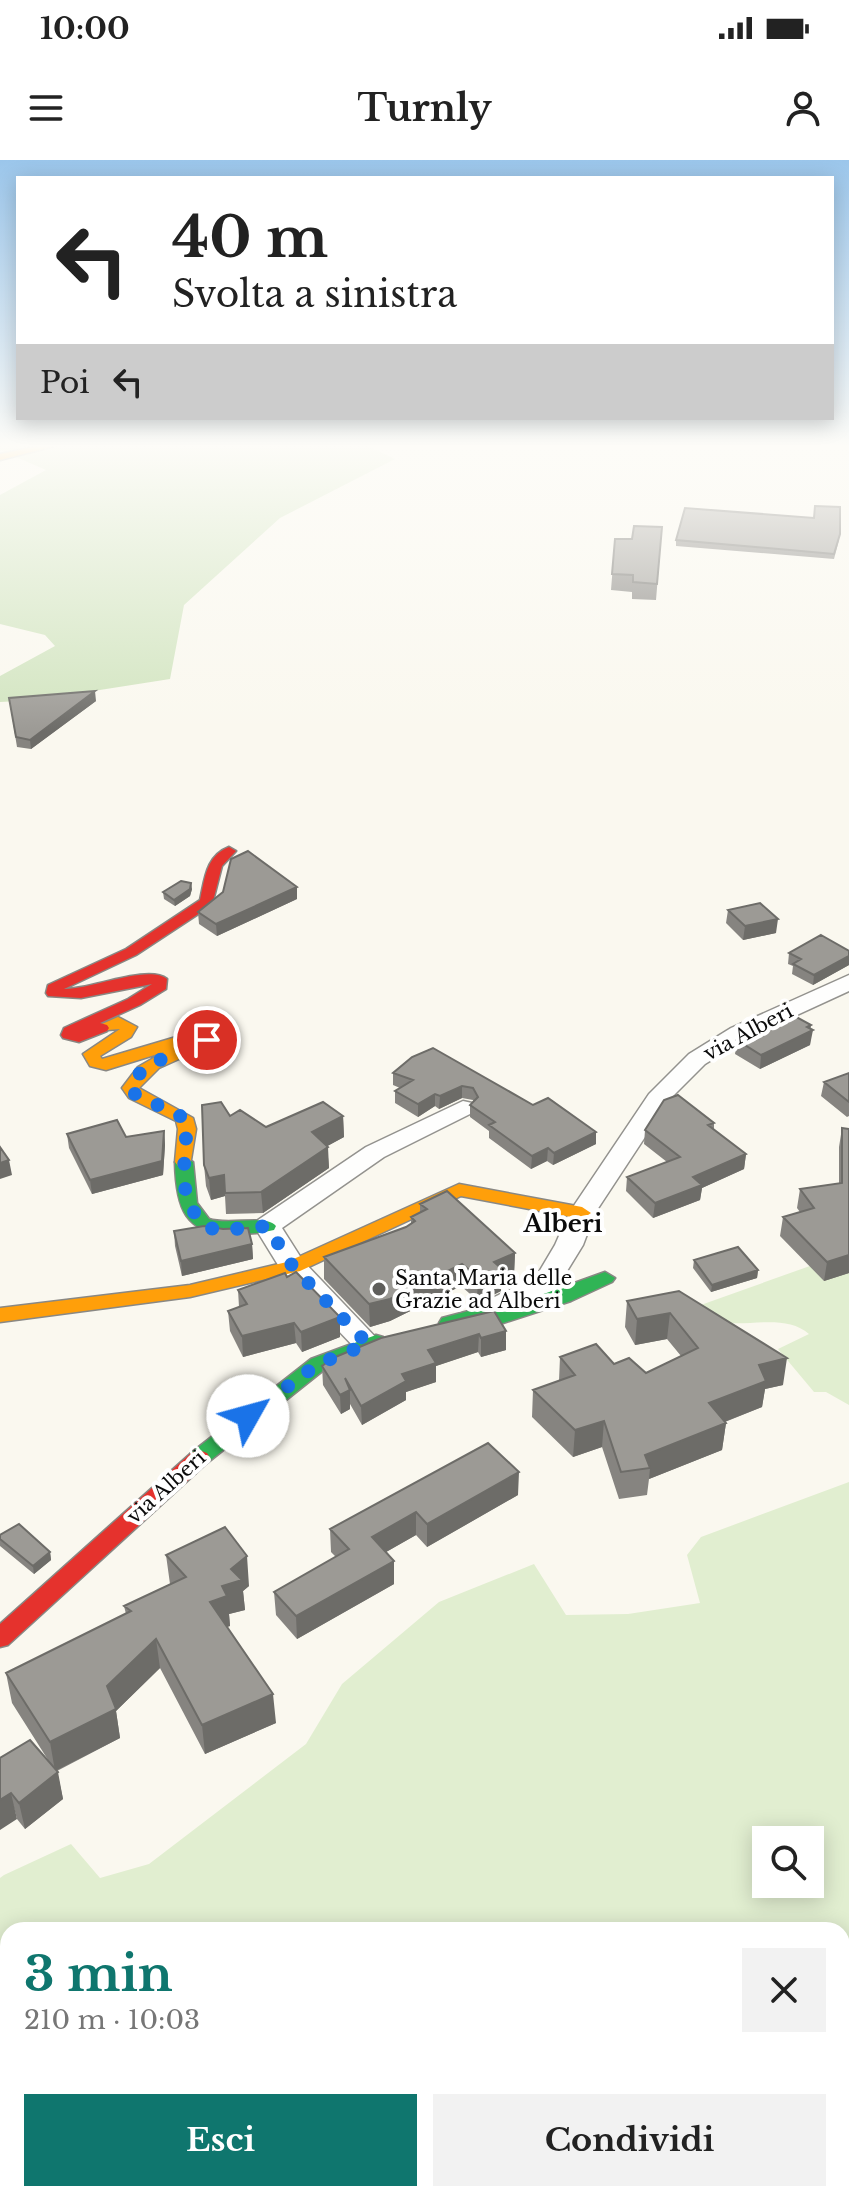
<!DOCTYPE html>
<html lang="it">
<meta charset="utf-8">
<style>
body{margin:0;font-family:"Libre Baskerville",serif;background:#f2f2f2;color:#222;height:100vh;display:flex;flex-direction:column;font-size:30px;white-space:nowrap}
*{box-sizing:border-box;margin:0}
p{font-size:26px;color:#767676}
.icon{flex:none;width:44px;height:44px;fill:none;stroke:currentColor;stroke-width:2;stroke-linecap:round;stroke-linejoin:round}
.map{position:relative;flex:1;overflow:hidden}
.side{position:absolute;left:0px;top:1762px;width:850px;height:280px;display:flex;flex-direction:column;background:#fff;border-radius:24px 24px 0 0;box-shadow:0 4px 20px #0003}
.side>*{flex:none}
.top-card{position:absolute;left:16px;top:16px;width:818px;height:244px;border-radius:0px;box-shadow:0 4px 20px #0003;background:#fff;color:#222;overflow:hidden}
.fabs{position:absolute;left:752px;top:1666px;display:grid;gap:16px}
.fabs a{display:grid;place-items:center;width:72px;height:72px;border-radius:0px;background:#fff;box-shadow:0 4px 20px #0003;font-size:40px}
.pin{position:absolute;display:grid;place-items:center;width:68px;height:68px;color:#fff;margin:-34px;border:4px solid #fff;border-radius:50%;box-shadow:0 2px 8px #0007}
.me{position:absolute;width:88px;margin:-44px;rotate:52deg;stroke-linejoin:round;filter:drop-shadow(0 0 6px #0008)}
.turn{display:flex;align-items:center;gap:28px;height:168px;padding:0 24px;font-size:36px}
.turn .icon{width:104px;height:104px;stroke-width:2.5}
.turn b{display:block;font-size:56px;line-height:68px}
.then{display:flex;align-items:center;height:76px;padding:0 24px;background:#0003;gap:16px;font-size:30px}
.round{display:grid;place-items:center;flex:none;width:84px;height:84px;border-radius:0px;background:#f2f2f2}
.headline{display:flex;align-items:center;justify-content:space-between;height:136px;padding:0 24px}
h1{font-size:48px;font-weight:800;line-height:60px;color:#0f766e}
.action{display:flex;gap:16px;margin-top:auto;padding:16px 24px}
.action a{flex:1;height:92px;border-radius:0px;background:#0f766e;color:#fff;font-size:32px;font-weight:800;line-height:92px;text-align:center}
.action a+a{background:#f2f2f2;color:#222}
.status{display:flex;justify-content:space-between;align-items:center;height:56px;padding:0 40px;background:#fff;direction:ltr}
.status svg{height:22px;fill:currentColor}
header{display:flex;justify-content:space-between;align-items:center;height:104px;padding:0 24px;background:#fff;font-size:36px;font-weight:800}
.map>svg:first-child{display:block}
</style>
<div class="status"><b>10:00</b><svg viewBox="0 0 49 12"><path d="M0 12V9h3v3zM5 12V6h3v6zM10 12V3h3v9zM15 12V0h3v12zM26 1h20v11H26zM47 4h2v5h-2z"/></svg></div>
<header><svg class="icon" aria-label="menu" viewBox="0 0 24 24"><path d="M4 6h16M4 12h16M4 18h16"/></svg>Turnly<svg class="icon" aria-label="person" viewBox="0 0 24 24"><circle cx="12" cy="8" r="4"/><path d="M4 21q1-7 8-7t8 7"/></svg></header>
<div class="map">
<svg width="849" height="2042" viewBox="0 0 849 2042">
<rect width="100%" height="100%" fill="#faf8ef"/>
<path fill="#e1eed0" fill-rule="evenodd" d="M849 1092V1245L826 1232H814L778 1189 809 1174C785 1152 741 1169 720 1161 713 1158 705 1151 698 1146Z
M849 1322V2042H0V1718L4 1715 71 1684 100 1718 149 1704 306 1584 342 1524 439 1442 534 1404 566 1455 628 1454 700 1443 687 1395 701 1377ZM766 1680H810V1724H766ZM8 1770H842V2034H8Z"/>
<path fill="#d1e4bf" d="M0 286H368L395 299 280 358 184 445 170 519 36 540 0 542V516L55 486 45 475 0 464V335L46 310 0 290Z"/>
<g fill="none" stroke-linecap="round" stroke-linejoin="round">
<g stroke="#93928e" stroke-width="3">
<path id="street" d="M849 815V831L747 878 705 904 670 939 595 1053 583 1085 556 1129 500 1158 490 1160 480 1158 476 1151 480 1144 536 1117 555 1085 569 1053 649 934 689 894 731 868Z
M463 941 472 943 475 948 472 953 384 997 282 1068 303 1101 382 1184 378 1191 368 1194 358 1191 283 1113 254 1066 258 1060 366 987Z"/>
</g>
<g stroke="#898884" stroke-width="3">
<path id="fast" d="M184 997 193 1002 197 1043 209 1059C228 1066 265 1054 276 1066L274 1070C262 1073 249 1074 236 1074 184 1076 176 1047 175 1002Z
M605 1112 615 1118 612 1122 571 1141 503 1163 484 1161 449 1170 442 1168 439 1163 442 1158 484 1147 502 1149Z
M376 1175 383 1177 386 1182 383 1187 325 1209 207 1303 199 1306 191 1303 188 1298 191 1293 311 1199Z"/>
</g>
<g stroke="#898884" stroke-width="3">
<path id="slow" d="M38 286H55L0 300V294Z
M118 857 137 867 131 877 100 896 102 899 193 872 212 875 214 878 210 885 159 908 139 928 193 958 196 969 190 1006H178L175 1002 178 969 176 961 129 938 122 928 138 907 164 892 106 910 90 906 83 894 120 869 95 871 93 868Z
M459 1024 582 1047 591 1053 582 1059 461 1036 300 1111 190 1137 0 1162V1148L190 1125 287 1102Z"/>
</g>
<g stroke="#898884" stroke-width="3">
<path id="jam" d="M229 687 236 691 222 706 212 745 136 795 64 829C90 830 148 804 167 819L166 829 140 845 100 863 107 865 109 868 107 871 79 882 63 878 61 875 64 868 128 839 152 824 81 838 48 836 46 833 48 825 126 789 200 740C205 718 206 696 229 687Z
M199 1290 207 1293 210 1298 207 1303 8 1485 0 1487V1464L191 1293Z"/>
</g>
<use href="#street" fill="#fefefd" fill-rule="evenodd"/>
<use href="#fast" fill="#30b455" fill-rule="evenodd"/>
<use href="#slow" fill="#ff9f0a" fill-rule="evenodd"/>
<use href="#jam" fill="#e5322d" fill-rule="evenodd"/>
</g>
<path fill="#868480" d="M662 367 656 440 632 439V432L611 430 615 379H632Z
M676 380H839L834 399 676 386Z
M9 538 96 541 31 589 17 587Z
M192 729 190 736 175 746 164 739 163 732Z
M297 739 217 776 199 764 198 752Z
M728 750 776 773 743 780 726 763Z
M849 791V805L813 825 792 814 793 806 788 804 789 793Z
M811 869 810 885 760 909 735 894 737 880Z
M412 897 533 945 596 972V984L553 1005 547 1001 531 1009 489 978V971L470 957V945L473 942V940L462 938 439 949 435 946 418 957 395 943V931L400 928 393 925V913Z
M849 913V956L847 957 821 936 824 922Z
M230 956 266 967 343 956 344 977 327 986 329 1008 263 1053 226 1054 225 1036 211 1040 206 1026 204 1005Z
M714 963V970L746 994 744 1009 702 1028 700 1040 653 1058 626 1031 627 1017 667 1002 644 984 645 970Z
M842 968 849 1113 824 1121 780 1076 783 1057 800 1052 797 1048 800 1029 839 1024V987Z
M164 971 165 985 163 1015 92 1034 69 988 67 974 126 977Z
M420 1044 515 1093 514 1115 501 1121V1131L487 1138 477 1140 461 1126 390 1161 370 1167 324 1119V1097L406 1067 411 1064V1057L420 1052Z
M174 1071 252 1084 253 1099 182 1116 175 1086Z
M694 1100 758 1110 757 1118 711 1132 693 1108Z
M287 1117 340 1157V1177L302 1192 296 1183 243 1197 230 1171 228 1151 239 1147 238 1130Z
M679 1131 783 1225 765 1229 762 1247 725 1262 726 1263 722 1290 649 1319 647 1335 619 1339 602 1287 573 1297 532 1257 533 1230 559 1221 560 1197 614 1204 646 1213 681 1196 667 1179 635 1185 625 1167 627 1141Z
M494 1151 506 1190 481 1197 478 1192 436 1206V1222L406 1232V1240L362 1265 350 1244V1249L341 1254 323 1225 322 1206Z
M518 1335 427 1387 416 1375 386 1392 394 1401V1424L297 1479 276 1455 274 1432 336 1397 331 1392 330 1369Z
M0 1375 50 1392 51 1400 34 1414 0 1386Z
M166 1395 249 1426 243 1431 245 1450 229 1454 230 1466 227 1467 276 1563 205 1594 160 1508 116 1551 120 1578 57 1611 63 1639 25 1669 17 1659 0 1598 50 1603 12 1543 6 1513 126 1454 124 1446 170 1424Z"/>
<path fill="#6d6c68" d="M95 531 96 541 31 589 30 580Z
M191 723 192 729 190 736 175 746 174 740Z
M297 727V739L217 776 216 764Z
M778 759 776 773 743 780 745 766Z
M849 796V805L813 825 814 815Z
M811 865 810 872 813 870 810 885 760 909 761 895Z
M462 926V938L439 949 440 936Z
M435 934V946L418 957V944Z
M343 956 344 977 313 994 312 972Z
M164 971 165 985 163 1015 92 1034 90 1020Z
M596 972V984L553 1005 554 993Z
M328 987 329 1008 263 1053 261 1032Z
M548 988 547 1001 531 1009 532 996Z
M746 994 744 1009 702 1028 700 1040 653 1058 655 1043 693 1017Z
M9 1000 12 1015 0 1019V1003Z
M224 1015 225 1036 211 1040 209 1018Z
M252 1084 253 1099 182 1116 181 1101Z
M515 1093 514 1115 501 1121V1131L487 1138 477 1140 478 1117 494 1102Z
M849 1095V1113L824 1121 827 1102Z
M462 1104 461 1126 390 1161 370 1167 369 1144Z
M758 1110 757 1118 711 1132 712 1125Z
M670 1153 667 1179 635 1185 637 1159Z
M340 1157V1177L302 1192 301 1172Z
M294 1163 296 1183 243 1197 242 1176Z
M506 1171V1190L481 1197V1178Z
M479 1174 478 1192 436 1206V1222L406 1232V1240L362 1265 361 1246 402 1214 428 1190Z
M787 1198 783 1225 765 1229 762 1247 706 1269 709 1243 759 1205Z
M350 1230V1249L341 1254 340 1235Z
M604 1261 602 1287 573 1297 575 1270Z
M726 1263 722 1290 649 1319 650 1308 645 1295Z
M519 1312 518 1335 427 1387V1364Z
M416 1352V1375L372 1400V1377Z
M50 1392 51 1400 34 1414 33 1406Z
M247 1396 249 1426 243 1431 245 1450 229 1454 230 1466 213 1471 210 1442 222 1426 231 1409Z
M394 1401V1424L297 1479 296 1456Z
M156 1479 160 1508 116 1551 120 1578 55 1611 50 1582Z
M273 1534 276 1563 205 1594 202 1565Z
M58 1612 63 1639 25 1669 19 1643Z
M11 1633 17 1659 0 1670V1640Z"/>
<path fill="#9c9a95" stroke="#6d6c68" stroke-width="2" d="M815 346 840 347V374L834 394 676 380 685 348 814 358Z
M634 366 662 367 657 424 633 422V415L612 414 615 379H632Z
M95 531 30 580 16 577 9 538Z
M248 691 297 727 216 764 198 752 223 732 231 699Z
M181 721 191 723 190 729 174 740 163 732Z
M760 743 778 759 745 766 728 750Z
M821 775 849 791V796L814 815 793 804 801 799 789 793Z
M789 853 811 865 807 867 813 870 761 895 737 880Z
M433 888 533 945 548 938 596 972 554 993 548 988 532 996 489 965 495 962 470 945 478 937 473 928 462 926 440 936 435 934 418 944 395 931 413 920 393 913 412 897Z
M849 913V942L824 922Z
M678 935 714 963 708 965 746 994 693 1017 702 1025 655 1043 627 1017 680 997 645 970 664 940Z
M221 942 230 956 240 950 266 967 323 942 343 956 312 972 328 987 261 1032 225 1033 224 1015 209 1018 204 1005 202 945Z
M117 960 126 977 164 971 162 1001 90 1020 67 974Z
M842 968 849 969V1095L827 1102 783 1057 814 1048 800 1029 842 1023Z
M0 987 9 1000 0 1003Z
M447 1031 515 1093 494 1102 502 1109 488 1116 478 1117 462 1104 390 1139 369 1144 324 1097 406 1067 415 1061 411 1057 427 1049 420 1044Z
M204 1066 223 1069 248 1068 252 1084 181 1101 174 1071Z
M738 1087 758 1110 712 1125 694 1100Z
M296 1112 340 1157 301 1172 294 1163 242 1176 228 1151 247 1144 238 1130 285 1113 287 1117Z
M679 1131 787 1198 759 1205 766 1221 709 1243 726 1263 645 1295 650 1308 621 1312 604 1261 575 1270 533 1230 575 1215 560 1197 596 1184 614 1204 629 1198 646 1213 698 1188 670 1153 637 1159 627 1141Z
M494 1151 506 1171 481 1178 479 1174 428 1190 436 1203 402 1214 406 1221 361 1246 345 1218 350 1230 340 1235 322 1206 333 1198 381 1178Z
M488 1283 519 1312 427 1364 416 1352 372 1377 394 1401 296 1456 274 1432 349 1389 330 1369Z
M19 1364 50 1392 33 1406 0 1379V1375Z
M225 1367 247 1396 231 1409 242 1420 222 1426 227 1436 210 1442 273 1534 202 1565 156 1479 107 1526 116 1549 50 1582 6 1513 131 1451 124 1446 186 1417 166 1395Z
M30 1580 58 1612 19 1643 11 1633 0 1640V1598Z"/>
<linearGradient id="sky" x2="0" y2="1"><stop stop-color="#9bc6eb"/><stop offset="0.5" stop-color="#fdfcf8"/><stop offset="1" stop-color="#fdfcf8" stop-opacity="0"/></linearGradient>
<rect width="849" height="572" fill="url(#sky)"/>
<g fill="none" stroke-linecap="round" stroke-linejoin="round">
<path stroke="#1a73e8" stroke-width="14" stroke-dasharray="0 25.2" d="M207 880C182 895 142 898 130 928L135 934 184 958C189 970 185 978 185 990 183 1023 182 1045 208 1068L223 1070 267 1066 293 1107 368 1184 318 1204 248 1256"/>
</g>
<circle fill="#5f5e5b" stroke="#fff" stroke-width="3" cx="379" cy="1129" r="8"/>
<g text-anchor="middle" stroke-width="8" stroke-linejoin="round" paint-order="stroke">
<g font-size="20" fill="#0b0b0b" stroke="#fff">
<text transform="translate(748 872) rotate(-28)" y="7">via Alberi</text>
<text transform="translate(166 1327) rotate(-42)" y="7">via Alberi</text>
</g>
<g font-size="20" fill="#0b0b0b" stroke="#fff" text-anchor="start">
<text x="395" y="1125">Santa Maria delle<tspan x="395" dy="23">Grazie ad Alberi</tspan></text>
</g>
<g font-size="24" font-weight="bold" fill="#0b0b0b" stroke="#fff">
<text x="563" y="1072">Alberi</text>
</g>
</g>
</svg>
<div class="fabs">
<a><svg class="icon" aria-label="search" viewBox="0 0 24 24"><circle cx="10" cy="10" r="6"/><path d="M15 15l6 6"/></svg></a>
</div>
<div class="pin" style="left:207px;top:880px;background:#d93025"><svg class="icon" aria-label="arrive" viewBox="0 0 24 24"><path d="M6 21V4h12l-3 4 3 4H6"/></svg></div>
<svg class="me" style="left:248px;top:1256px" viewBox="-20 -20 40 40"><circle r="19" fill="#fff"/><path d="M0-13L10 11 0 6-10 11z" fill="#1a73e8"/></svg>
<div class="top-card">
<div class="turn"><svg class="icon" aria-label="left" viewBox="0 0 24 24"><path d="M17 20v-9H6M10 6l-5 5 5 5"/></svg><div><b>40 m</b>Svolta a sinistra</div></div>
<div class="then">Poi<svg class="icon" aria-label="left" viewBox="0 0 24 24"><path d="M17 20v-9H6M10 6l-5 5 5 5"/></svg></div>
</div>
<section class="side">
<div class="headline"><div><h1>3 min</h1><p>210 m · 10:03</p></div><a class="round"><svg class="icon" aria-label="close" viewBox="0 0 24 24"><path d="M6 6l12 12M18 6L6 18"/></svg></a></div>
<div class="action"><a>Esci</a><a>Condividi</a></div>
</section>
</div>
